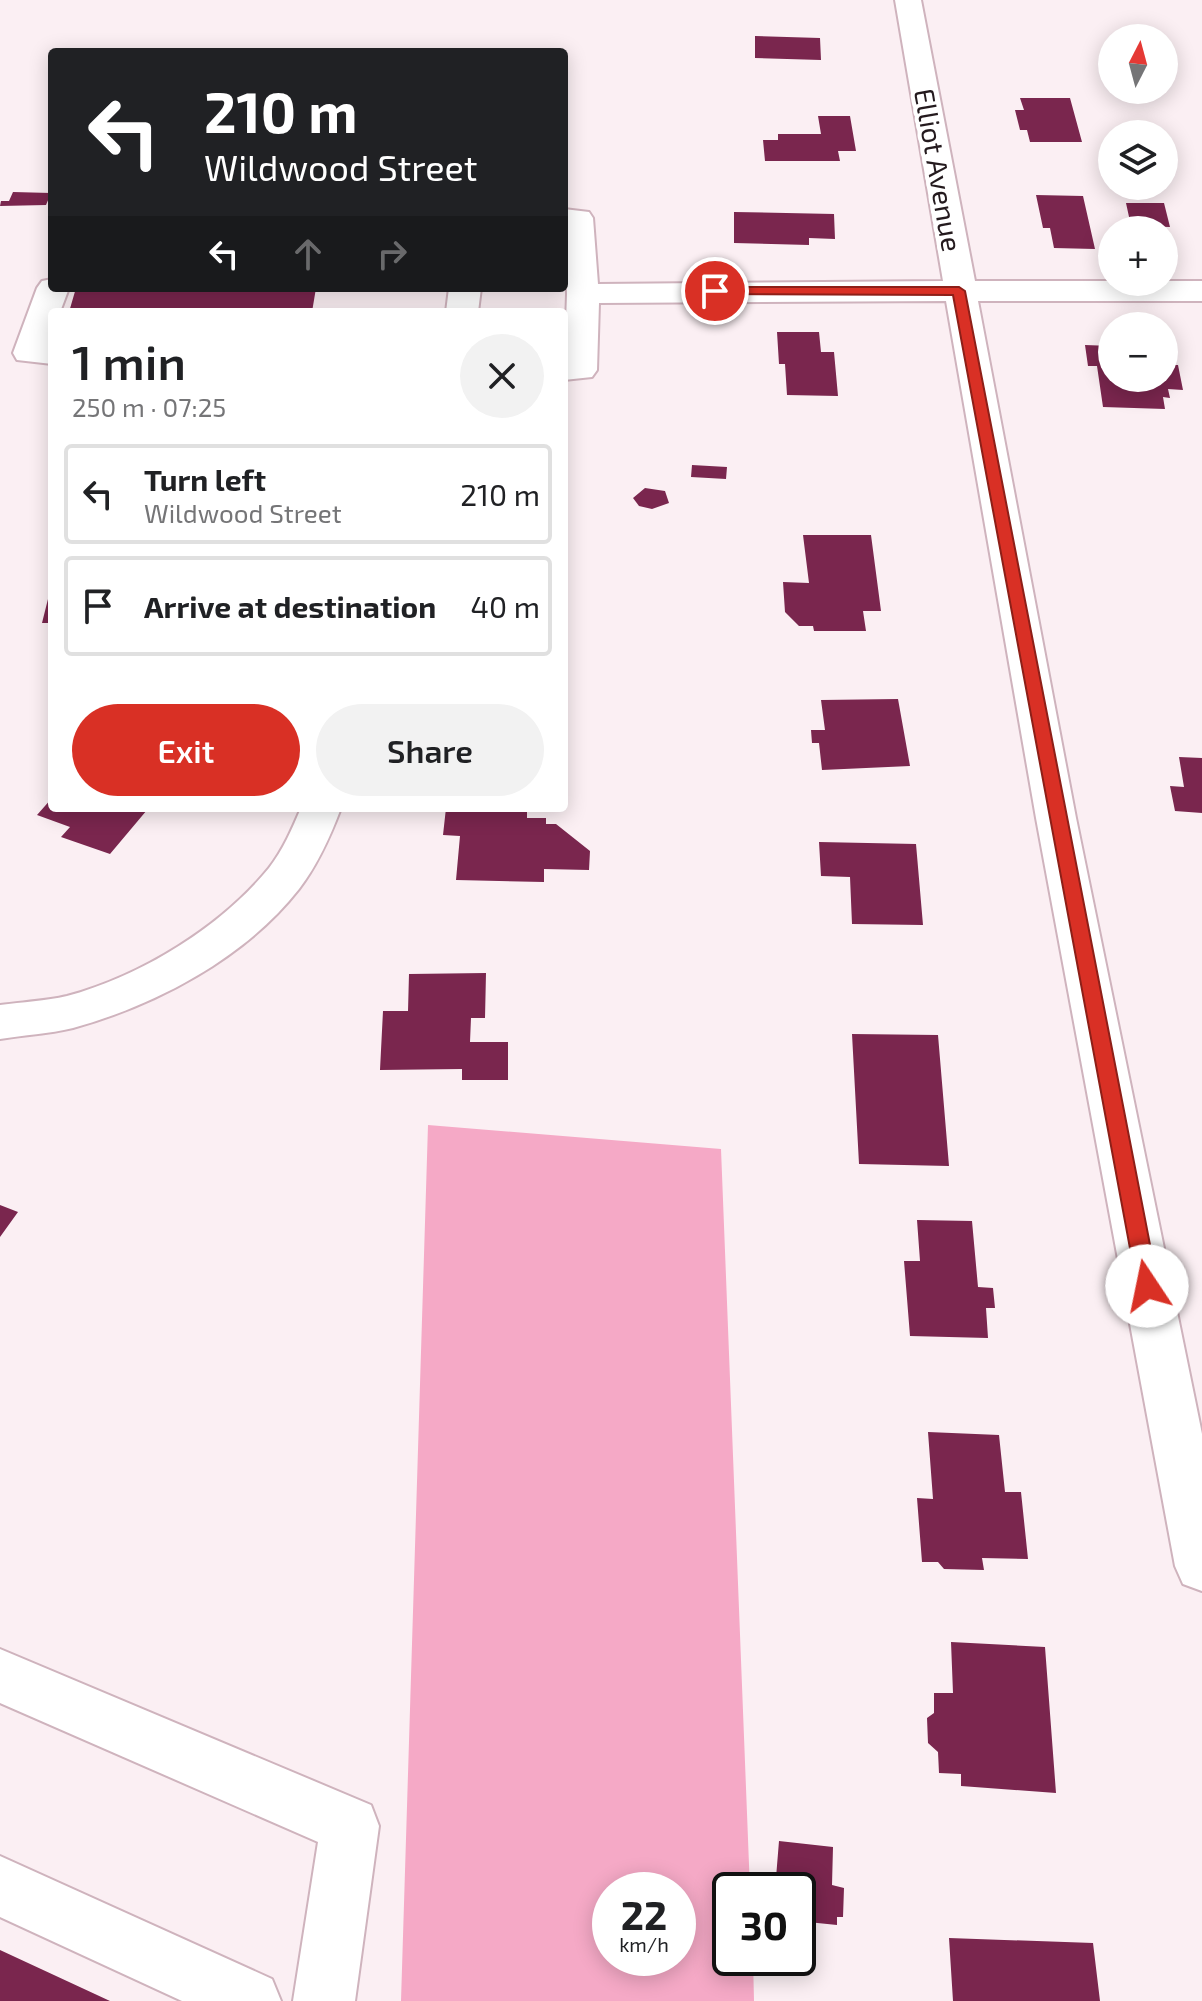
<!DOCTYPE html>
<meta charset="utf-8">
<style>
body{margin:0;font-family:"Exo 2",sans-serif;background:#f2f2f2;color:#202124;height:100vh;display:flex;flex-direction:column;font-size:30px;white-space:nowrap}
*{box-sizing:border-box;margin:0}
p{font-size:26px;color:#757577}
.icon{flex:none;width:44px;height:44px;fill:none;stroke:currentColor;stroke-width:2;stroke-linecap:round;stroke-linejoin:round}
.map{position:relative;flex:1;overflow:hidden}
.side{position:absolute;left:48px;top:308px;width:520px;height:504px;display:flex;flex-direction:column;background:#fff;border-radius:8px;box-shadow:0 4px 20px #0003}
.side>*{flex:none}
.guide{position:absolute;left:48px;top:48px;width:520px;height:244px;border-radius:8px;box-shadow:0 4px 20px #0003;background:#202124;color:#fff;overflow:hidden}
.needle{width:52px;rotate:6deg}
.controls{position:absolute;left:1098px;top:24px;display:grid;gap:16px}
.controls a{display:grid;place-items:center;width:80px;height:80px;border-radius:50%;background:#fff;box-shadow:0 4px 20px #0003;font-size:40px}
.speed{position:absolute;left:592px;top:1872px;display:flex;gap:16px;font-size:40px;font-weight:700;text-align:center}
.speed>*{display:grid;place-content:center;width:104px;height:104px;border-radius:50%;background:#fff;box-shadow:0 4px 20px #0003;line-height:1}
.speed small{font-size:20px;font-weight:400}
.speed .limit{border:4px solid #111;border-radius:12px;background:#fff;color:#111}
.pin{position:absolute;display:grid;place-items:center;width:68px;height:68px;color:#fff;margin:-34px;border:4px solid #fff;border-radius:50%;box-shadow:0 2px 8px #0007}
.me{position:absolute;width:88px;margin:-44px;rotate:349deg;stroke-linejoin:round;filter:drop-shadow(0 0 6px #0008)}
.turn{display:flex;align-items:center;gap:28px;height:168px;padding:0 24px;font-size:36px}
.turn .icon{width:104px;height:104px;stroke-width:2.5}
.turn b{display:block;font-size:56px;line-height:68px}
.lanes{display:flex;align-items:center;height:76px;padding:0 24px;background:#0003;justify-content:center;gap:40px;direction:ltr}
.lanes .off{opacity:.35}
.round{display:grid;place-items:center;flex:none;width:84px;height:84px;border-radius:42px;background:#f2f2f2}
.summary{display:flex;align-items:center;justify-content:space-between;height:136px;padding:0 24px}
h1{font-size:48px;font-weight:600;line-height:60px}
.action{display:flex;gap:16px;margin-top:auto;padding:16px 24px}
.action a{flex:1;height:92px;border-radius:48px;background:#d93025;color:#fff;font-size:32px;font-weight:600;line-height:92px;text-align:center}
.action a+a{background:#f2f2f2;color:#202124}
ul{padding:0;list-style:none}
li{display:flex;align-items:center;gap:24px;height:100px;margin:0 16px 12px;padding:0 8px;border:4px solid #e0e0e0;border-radius:8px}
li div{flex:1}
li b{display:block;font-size:30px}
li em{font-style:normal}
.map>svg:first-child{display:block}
</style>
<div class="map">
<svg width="1202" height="2001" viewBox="0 0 1202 2001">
<rect width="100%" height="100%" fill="#fbeff3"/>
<path fill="#f5a9c6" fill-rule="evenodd" d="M428 1125 721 1149 750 1890H730V1958H753L754 2001H401ZM678 1890V1958H610V1890Z"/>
<path fill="#7a264e" d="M755 36 820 38 821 60 755 58Z
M1020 98H1070L1082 142H1030L1027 130H1020L1015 110H1024Z
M818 116H850L856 151H838L840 161H765L763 140H778V134H821Z
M13 192 51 193 46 205 0 206 1 201H9Z
M1036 195 1083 196 1095 249 1054 248 1050 228H1043Z
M1126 203H1164L1170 227 1131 226Z
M734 212 834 214 835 239 809 238V245L734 243Z
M76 288H316L312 312H69Z
M777 332H819L821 352H834L838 396 787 395 785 364H779Z
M1085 345 1112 346V378H1164V365H1178L1183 390 1168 389 1170 398 1163 397 1165 409 1103 407 1097 366H1088Z
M692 465 727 467 726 479 691 477Z
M645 488 665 491 669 503 652 509 639 506 633 498Z
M803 535H871L881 611H863L866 631H814L813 626H799L785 612 783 582 809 583Z
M51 587 52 623H42Z
M898 699 910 766 822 770 819 743H812L811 730H825L821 700Z
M1179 757 1202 758V813L1175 811 1170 786 1184 787Z
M52 798V808L147 810 110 854 61 837 70 827 37 815Z
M446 808H527V818H546V824H556L590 851 589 870 544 869V882L456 880 460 836 443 835Z
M819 842 916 844 923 925 852 924 850 877 821 876Z
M486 973 485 1018H471L470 1042H508V1080H462V1069L380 1070 383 1011H408L409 974Z
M852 1034 938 1035 949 1166 859 1164Z
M0 1205 18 1212 0 1237Z
M917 1220 972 1221 978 1287 993 1288 995 1308H986L988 1338 910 1336 904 1261H920Z
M928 1432 999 1435 1005 1492H1021L1028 1559 982 1558 984 1570 944 1569 938 1562H922L917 1498 933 1499Z
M951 1642 1045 1647 1056 1793 961 1786V1774L939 1773 938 1752 928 1743 927 1718 934 1713V1693H953Z
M779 1841 833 1847 832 1885 844 1888 843 1917H837V1925L798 1921V1890H775Z
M949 1938 1093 1943 1100 2001H953Z
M0 1950 110 2001H0Z"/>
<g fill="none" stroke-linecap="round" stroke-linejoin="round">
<g stroke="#cfb3bd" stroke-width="4">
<path id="minor" d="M895 0H921L975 281H1202V301H978L1076 818 1202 1434V1591L1183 1584 1175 1566 1036 818 946 301 599 303 597 370 592 377 564 380 567 294 564 209 589 212 593 218 598 284 943 281Z
M52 279V288H69L60 312H52L49 344H52V364L17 360 13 353 37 288 42 281Z
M449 288H481L478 312H446Z
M301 808H341C330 837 318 864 299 889 245 958 156 1005 73 1028 49 1034 24 1035 0 1039V1005C22 1002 46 1001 67 996 141 976 221 927 269 868 283 850 292 829 301 808Z
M0 1649 371 1805 379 1826 355 2001H293L318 1842 0 1703Z
M0 1856 272 1979 281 2001H182L0 1917Z"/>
</g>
<use href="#minor" fill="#fff" fill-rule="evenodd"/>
</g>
<path fill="#d93025" stroke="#8d1f18" stroke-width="2" d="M715 287H959L965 291 1158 1286 1155 1292 1147 1294 1140 1292 1137 1286 953 295 710 294V288Z"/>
<g text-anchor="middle" stroke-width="8" stroke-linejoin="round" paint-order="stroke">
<g font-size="28" fill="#241a1e" stroke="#fff">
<text transform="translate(938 170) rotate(80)" y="10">Elliot Avenue</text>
</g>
</g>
</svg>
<div class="controls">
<a><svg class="needle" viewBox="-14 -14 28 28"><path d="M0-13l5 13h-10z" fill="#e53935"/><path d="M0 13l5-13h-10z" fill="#757577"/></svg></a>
<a><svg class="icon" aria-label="layers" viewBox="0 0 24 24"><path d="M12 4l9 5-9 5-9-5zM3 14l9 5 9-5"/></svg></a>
<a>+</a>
<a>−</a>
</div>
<div class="speed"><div>22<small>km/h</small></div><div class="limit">30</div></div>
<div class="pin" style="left:715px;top:291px;background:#d93025"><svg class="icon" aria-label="arrive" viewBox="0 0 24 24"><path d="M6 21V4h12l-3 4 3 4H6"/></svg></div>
<svg class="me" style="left:1147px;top:1286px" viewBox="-20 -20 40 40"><circle r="19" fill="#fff"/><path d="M0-13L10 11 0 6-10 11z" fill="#d93025"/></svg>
<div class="guide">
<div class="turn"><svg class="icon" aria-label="left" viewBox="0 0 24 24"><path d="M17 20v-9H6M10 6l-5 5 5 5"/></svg><div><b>210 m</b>Wildwood Street</div></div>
<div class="lanes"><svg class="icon" aria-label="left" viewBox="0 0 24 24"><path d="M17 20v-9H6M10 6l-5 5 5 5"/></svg><svg class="icon off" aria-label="ahead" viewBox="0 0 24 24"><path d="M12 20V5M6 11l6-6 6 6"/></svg><svg class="icon off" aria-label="right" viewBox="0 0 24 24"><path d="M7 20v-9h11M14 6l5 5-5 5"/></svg></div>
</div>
<section class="side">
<div class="summary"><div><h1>1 min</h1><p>250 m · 07:25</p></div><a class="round"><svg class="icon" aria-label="close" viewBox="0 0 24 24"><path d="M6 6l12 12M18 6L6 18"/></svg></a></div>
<ul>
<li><svg class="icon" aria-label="left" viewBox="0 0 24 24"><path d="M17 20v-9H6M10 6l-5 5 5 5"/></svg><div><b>Turn left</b><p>Wildwood Street</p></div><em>210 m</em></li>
<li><svg class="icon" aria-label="arrive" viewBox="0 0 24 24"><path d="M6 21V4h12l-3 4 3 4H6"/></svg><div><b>Arrive at destination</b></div><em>40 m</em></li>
</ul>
<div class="action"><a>Exit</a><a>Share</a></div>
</section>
</div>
